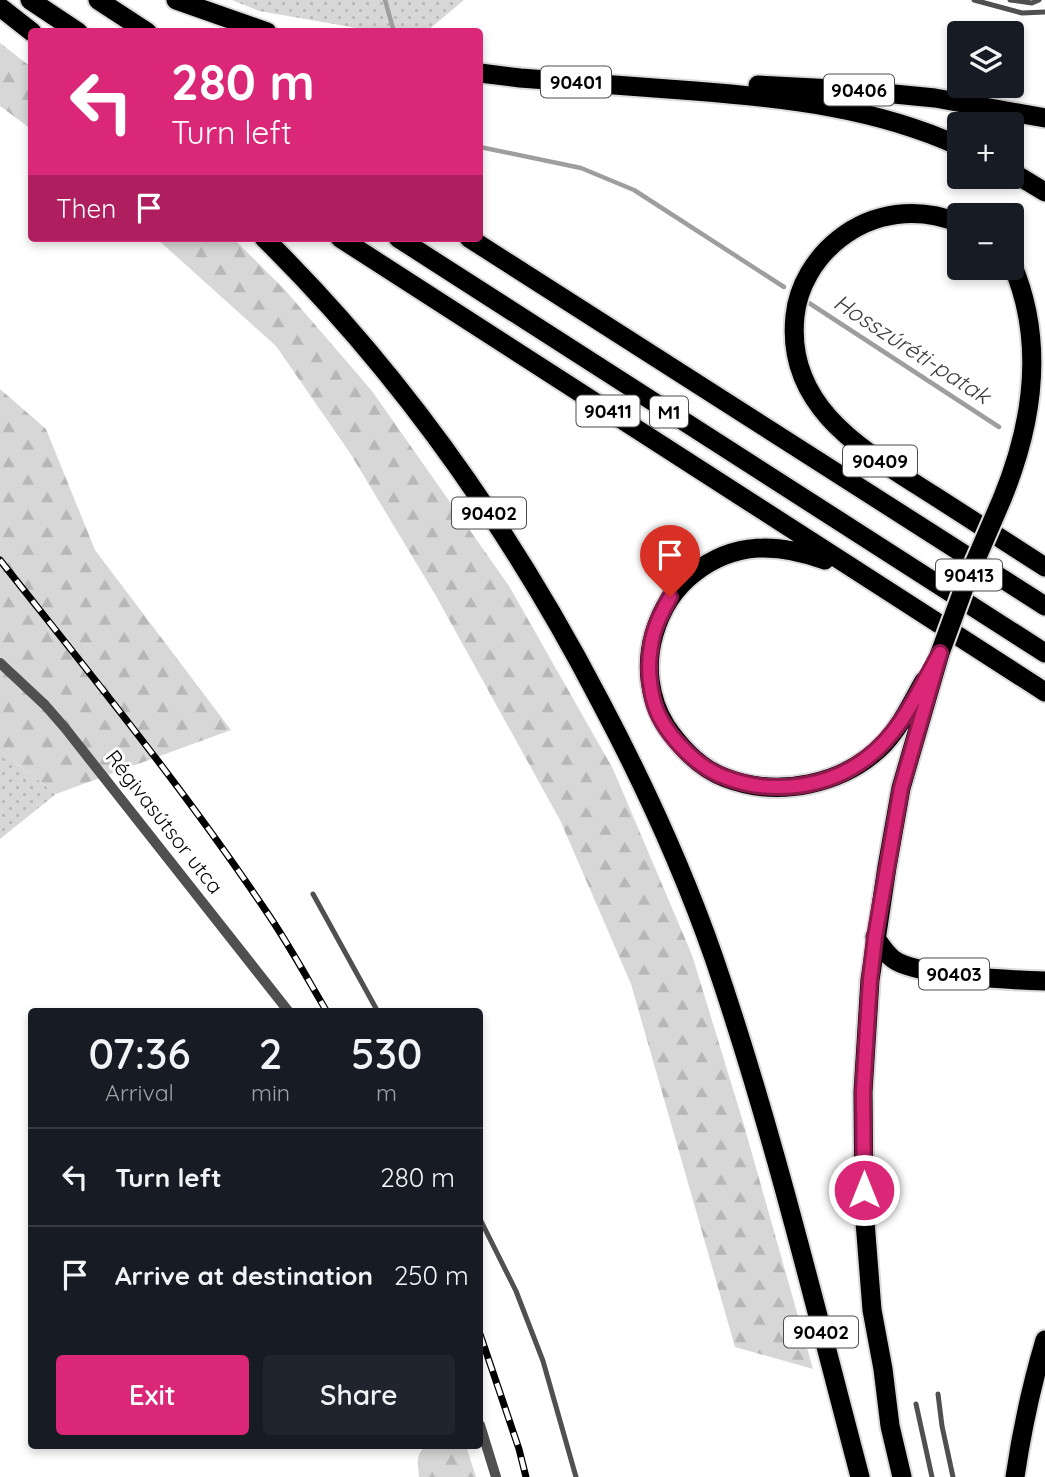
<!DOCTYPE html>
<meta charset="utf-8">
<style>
body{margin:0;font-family:Quicksand,sans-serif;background:#20242c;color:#f1f3f6;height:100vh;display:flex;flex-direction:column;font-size:26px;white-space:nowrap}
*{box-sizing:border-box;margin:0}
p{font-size:23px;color:#9ea1a6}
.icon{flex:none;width:38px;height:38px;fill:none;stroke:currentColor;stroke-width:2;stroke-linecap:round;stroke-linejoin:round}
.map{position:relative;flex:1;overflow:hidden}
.panel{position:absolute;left:28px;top:1008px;width:455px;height:441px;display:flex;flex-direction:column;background:#171b24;border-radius:7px;box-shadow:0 4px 10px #0003}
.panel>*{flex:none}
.guide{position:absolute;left:28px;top:28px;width:455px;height:214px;border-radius:7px;box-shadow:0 4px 10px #0003;background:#db2777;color:#fff;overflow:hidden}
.buttons{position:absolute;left:947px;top:21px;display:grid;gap:14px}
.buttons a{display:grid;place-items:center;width:77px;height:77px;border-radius:7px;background:#171b24;box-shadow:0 4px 10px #0003;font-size:35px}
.pin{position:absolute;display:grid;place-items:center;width:60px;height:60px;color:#fff;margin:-72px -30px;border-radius:50% 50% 50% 0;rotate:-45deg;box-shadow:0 0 7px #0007}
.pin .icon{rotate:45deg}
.me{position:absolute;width:77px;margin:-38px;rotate:0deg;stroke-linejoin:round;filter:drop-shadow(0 0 5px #0008)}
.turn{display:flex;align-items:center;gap:24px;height:147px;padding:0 28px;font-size:32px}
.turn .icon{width:91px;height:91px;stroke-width:2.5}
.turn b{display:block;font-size:49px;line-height:60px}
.then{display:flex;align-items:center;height:66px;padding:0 28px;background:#0003;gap:14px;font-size:26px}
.eta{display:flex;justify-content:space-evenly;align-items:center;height:119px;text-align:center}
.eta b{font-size:42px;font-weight:600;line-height:49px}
.action{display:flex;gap:14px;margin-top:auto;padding:14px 28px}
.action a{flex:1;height:80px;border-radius:7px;background:#db2777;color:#fff;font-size:28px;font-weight:600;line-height:80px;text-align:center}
.action a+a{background:#20242c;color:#f1f3f6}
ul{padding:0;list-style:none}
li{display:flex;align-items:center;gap:21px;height:98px;padding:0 28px;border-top:2px solid #363941}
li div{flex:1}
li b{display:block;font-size:26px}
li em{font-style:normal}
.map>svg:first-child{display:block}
</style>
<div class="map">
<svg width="1045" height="1477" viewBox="0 0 1045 1477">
<defs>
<pattern id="grass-dots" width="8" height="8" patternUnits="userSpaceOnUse" patternTransform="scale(1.75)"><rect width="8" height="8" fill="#d7d7d7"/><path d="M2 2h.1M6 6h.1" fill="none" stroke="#b7b7b7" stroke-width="1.8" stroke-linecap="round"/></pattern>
<pattern id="forest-firs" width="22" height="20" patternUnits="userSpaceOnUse" patternTransform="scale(1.75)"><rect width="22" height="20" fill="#d7d7d7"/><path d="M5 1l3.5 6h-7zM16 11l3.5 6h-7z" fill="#b7b7b7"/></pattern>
</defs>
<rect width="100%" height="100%" fill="#fff"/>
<path fill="url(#grass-dots)" d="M232 0H464L427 31H374L259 11Z
M0 750 56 794 0 839Z"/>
<path fill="url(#forest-firs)" d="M0 43 31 67V129L0 106Z
M156 238H233L285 290 372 391 509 586 613 769 692 955 743 1122 813 1369 735 1347 631 984 560 820 436 596 350 453 276 346Z
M0 389 46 429 95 550 231 730 56 794 0 750Z
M426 1446H466L476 1477H419C418 1464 415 1454 426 1446Z"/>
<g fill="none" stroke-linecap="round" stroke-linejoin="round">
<path stroke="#9e9e9e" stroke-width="4.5" d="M385 0 394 32
M480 147 581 168 634 190 784 287
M806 301 999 427"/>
<g stroke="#dbdbdb" stroke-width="23">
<path id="highway" d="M30 0 78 32
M98 0 147 32
M176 0 267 32
M0 7 32 32
M480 73 520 78C578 82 637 87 695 91 785 98 876 108 959 146
M758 85 853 90 935 98 1045 118
M1012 172 1045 192
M959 223C918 206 873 212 839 239 815 258 798 286 795 316 785 409 866 452 933 495 970 519 1008 543 1045 567
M264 238C401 373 512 532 600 701 644 784 683 869 714 958 772 1127 814 1303 860 1477
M340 238 1045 692
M398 238 1045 653
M469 238 1045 606
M1002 499C1034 421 1045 341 1012 264
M825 560C778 543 735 541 694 573 673 589 661 610 654 634 645 665 649 699 666 726 681 748 701 769 726 778 778 798 844 785 884 744 901 726 912 702 924 681
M875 937C880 944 885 953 893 959 915 976 1014 980 1045 981
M902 1477 890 1426 883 1369 872 1310 864 1209 863 1092 870 980 887 867 901 788 940 653
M1015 1477C1022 1429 1031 1387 1045 1340"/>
</g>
<path stroke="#505050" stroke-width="5" d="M974 0 1022 13 1045 12
M1010 0 1032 3 1039 0
M313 894 378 1012
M480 1219 516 1291 543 1361 576 1477
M938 1394 942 1426 953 1477
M916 1404 932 1477"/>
<path stroke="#505050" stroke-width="10" d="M0 663 45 705 65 728 289 1012
M480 1425 496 1477"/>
<use href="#highway" stroke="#000" stroke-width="19"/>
<g stroke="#000" stroke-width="7">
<path id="rail" d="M0 560C91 675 184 789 266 911 288 943 307 978 327 1012
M480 1334 519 1449 526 1477"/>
</g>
<use href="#rail" stroke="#fff" stroke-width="4.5" stroke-dasharray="13" stroke-linecap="butt"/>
<g stroke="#dbdbdb" stroke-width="23" stroke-linecap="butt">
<path id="highway-bridge" d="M940 653 965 585 1002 499"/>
</g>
<use href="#highway-bridge" stroke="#000" stroke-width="19"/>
</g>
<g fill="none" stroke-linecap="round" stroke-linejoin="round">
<g stroke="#8e194d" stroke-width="18">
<path id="route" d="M670 597C662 612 653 628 651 646 648 662 649 682 653 699 660 730 696 768 727 778 773 795 829 788 868 757 902 731 919 689 940 653L901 788 875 937 870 980 863 1092 864 1190"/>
</g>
<use href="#route" stroke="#db2777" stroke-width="12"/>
</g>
<g text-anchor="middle" stroke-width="6" stroke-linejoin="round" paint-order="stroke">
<g fill="#fff" stroke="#4c4c4c" stroke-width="2">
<rect x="541" y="66.5" width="70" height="31" rx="5"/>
<rect x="824" y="74.5" width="70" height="31" rx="5"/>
<rect x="576.5" y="395.5" width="63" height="31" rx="5"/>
<rect x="650" y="396.5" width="38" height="31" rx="5"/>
<rect x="843" y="445.5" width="74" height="31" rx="5"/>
<rect x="452" y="497.5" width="74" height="31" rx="5"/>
<rect x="936" y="559.5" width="66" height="31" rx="5"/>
<rect x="919" y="958.5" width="70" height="31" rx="5"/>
<rect x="784" y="1316.5" width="74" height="31" rx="5"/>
</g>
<g font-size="19" font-weight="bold" fill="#000">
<text x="576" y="89">90401</text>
<text x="859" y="97">90406</text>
<text x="608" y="418">90411</text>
<text x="669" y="419">M1</text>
<text x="880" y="468">90409</text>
<text x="489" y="520">90402</text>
<text x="969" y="582">90413</text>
<text x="954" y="981">90403</text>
<text x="821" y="1339">90402</text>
</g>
<g font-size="21" fill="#000" stroke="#fff">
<text transform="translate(164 822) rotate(52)" y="7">Régivasútsor utca</text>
</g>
<g font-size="23" font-style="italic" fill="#3f3f3f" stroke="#fff">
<text transform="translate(912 349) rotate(33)" y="8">Hosszúréti-patak</text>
</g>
</g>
</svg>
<div class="buttons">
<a><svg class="icon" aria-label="layers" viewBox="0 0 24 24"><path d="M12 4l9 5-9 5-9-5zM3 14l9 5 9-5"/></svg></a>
<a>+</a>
<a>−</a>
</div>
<div class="pin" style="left:670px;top:597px;background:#d93025"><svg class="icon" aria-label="arrive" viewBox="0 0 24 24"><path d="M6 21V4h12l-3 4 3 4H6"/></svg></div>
<svg class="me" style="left:864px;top:1190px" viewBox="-20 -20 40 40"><circle r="17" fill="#db2777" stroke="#fff" stroke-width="3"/><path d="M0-11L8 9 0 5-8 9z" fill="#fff"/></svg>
<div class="guide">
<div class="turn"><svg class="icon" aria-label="left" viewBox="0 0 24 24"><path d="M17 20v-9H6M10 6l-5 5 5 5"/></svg><div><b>280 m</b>Turn left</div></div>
<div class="then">Then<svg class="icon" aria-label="arrive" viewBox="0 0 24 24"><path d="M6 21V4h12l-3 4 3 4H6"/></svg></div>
</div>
<section class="panel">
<div class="eta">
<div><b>07:36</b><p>Arrival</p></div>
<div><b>2</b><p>min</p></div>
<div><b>530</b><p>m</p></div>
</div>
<ul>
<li><svg class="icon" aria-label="left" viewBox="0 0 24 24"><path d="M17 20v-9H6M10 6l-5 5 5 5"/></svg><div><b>Turn left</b></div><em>280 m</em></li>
<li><svg class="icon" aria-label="arrive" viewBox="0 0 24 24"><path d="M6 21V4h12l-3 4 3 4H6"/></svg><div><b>Arrive at destination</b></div><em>250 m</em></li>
</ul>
<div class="action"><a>Exit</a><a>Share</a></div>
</section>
</div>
